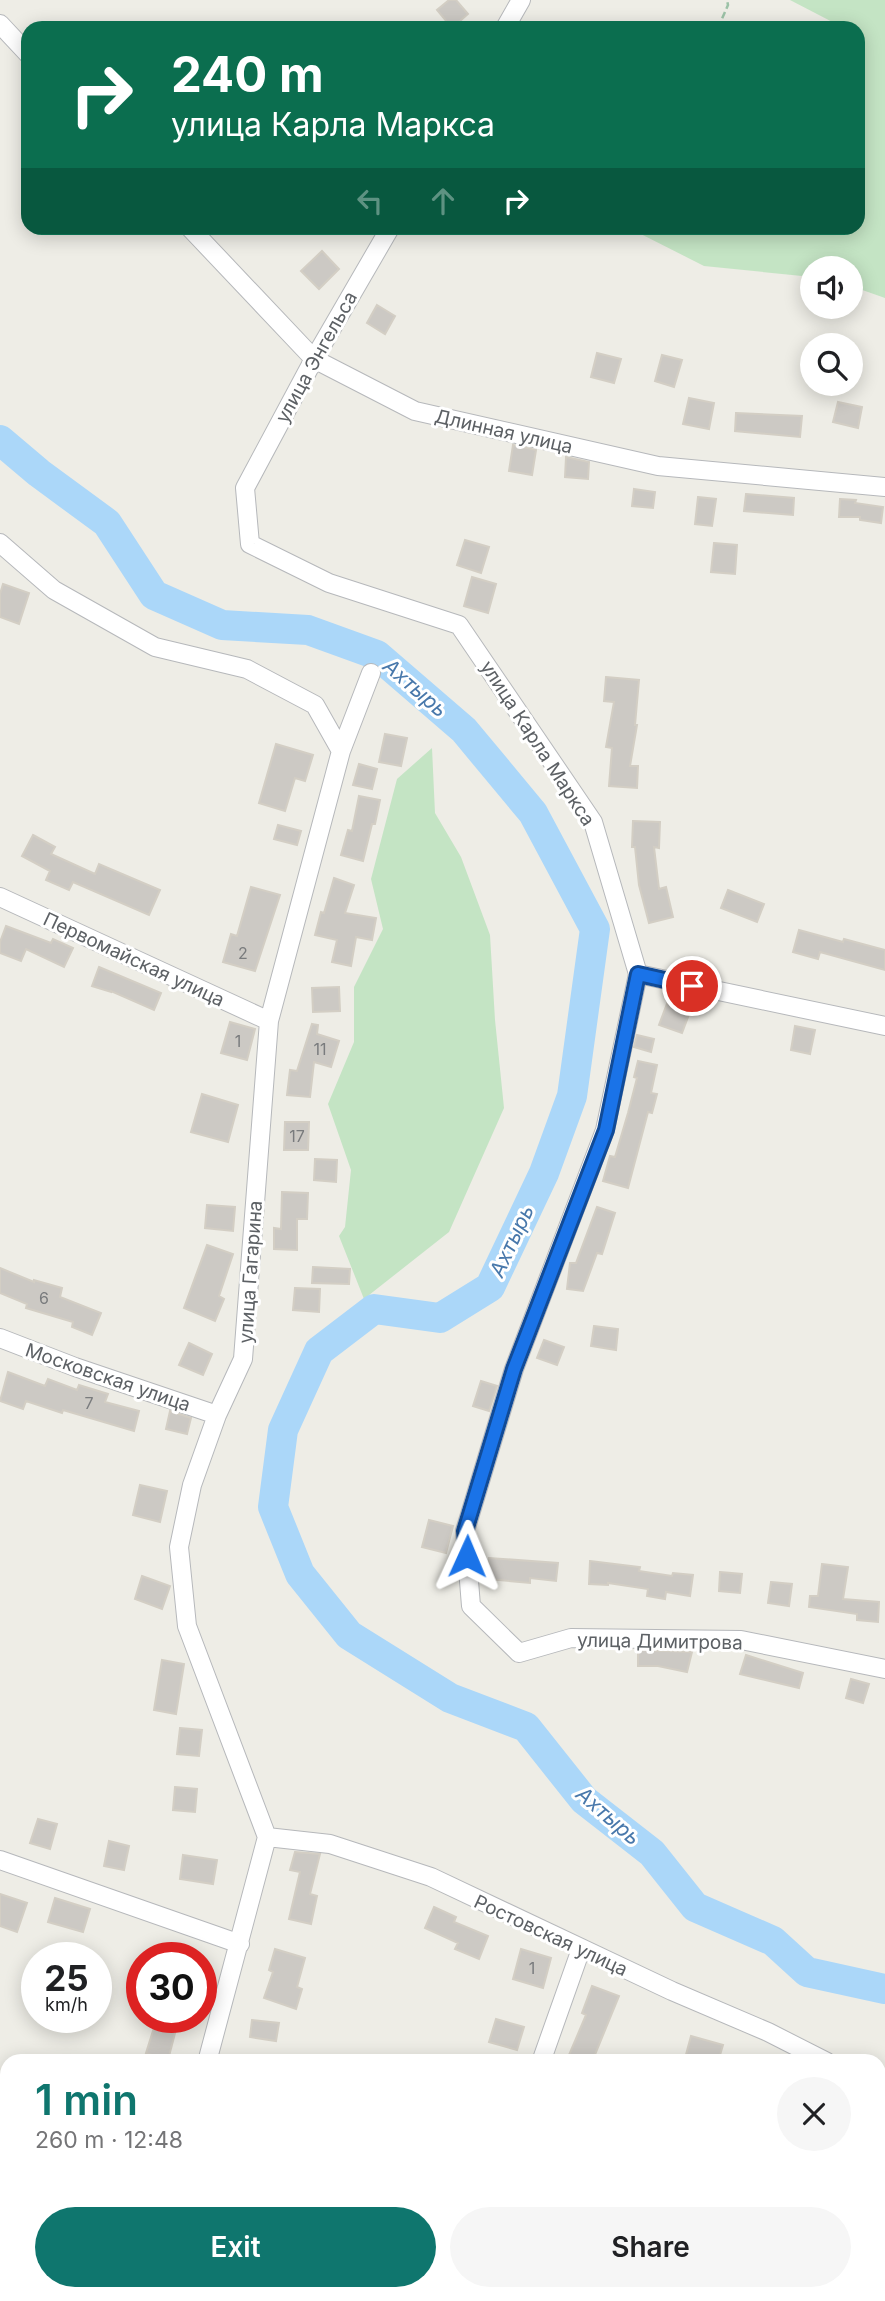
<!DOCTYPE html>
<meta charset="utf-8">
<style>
body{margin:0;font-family:Inter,sans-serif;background:#f6f6f6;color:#202124;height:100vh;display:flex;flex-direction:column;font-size:26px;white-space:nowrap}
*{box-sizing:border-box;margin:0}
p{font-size:23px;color:#757577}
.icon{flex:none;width:38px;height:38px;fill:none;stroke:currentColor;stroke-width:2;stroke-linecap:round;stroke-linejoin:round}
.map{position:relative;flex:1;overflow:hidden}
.sheet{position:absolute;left:0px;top:2054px;width:886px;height:247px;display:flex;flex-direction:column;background:#fff;border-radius:21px 21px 0 0;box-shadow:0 4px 18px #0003}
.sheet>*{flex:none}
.top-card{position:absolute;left:21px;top:21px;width:844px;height:214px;border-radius:21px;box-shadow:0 4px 18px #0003;background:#0b6e4f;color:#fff;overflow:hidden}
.fabs{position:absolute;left:800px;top:256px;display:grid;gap:14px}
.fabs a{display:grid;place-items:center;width:63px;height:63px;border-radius:50%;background:#fff;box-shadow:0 4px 18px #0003;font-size:35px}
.speed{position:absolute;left:21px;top:1942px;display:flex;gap:14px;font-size:35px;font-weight:700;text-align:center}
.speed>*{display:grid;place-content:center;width:91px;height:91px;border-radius:50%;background:#fff;box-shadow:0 4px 18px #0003;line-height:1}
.speed small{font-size:18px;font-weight:400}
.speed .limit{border:10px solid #d22;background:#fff;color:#111}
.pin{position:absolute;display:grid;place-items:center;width:60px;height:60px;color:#fff;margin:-30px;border:4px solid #fff;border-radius:50%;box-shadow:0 2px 7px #0007}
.me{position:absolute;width:77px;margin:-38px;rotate:1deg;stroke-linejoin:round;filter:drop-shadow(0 0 5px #0008)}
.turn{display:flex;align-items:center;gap:24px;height:147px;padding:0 35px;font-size:32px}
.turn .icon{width:91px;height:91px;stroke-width:2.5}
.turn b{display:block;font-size:49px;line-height:60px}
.lanes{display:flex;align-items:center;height:66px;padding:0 35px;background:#0003;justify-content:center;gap:35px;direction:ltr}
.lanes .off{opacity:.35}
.round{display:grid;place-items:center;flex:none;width:74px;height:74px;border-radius:37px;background:#f6f6f6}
.overview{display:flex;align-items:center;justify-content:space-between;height:119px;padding:0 35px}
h1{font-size:42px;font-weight:600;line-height:52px;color:#0f766e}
.cta{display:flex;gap:14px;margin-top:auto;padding:14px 35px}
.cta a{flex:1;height:80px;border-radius:42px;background:#0f766e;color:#fff;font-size:28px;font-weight:600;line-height:80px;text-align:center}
.cta a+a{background:#f6f6f6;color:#202124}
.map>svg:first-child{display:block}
</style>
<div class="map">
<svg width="885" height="2301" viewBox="0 0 885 2301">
<rect width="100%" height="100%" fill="#eeede6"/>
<path fill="#c4e4c4" d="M790 0H885V298L851 286 850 268H812V277L704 266 629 228H858V28H844Z
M432 748 435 813 461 857 490 935 495 1020 504 1108 449 1232 364 1299 339 1236 345 1227 351 1170 328 1104 354 1042V987L383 929 371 879 397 779Z"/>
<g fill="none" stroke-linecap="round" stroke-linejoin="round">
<path stroke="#abd7f9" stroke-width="30" d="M0 440 39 473 107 523 154 595 222 625 308 630 377 655 464 730 533 813 595 929 572 1096 544 1173 490 1287 440 1318 374 1309 319 1351 283 1430 273 1507 300 1574 349 1635 450 1698 526 1727 584 1800 652 1853 695 1907 773 1941 807 1972 885 1989"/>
</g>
<path fill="#ccc9c4" stroke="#d3cec4" stroke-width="2" d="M449 0H456L468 14 452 28 437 10Z
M322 251 339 269 319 289 301 271Z
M377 305 395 316 385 334 367 323Z
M597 353 621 359 614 383 591 377Z
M662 355 682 360 674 387 655 381Z
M689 398 714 403 709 429 683 424Z
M838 402 862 407 858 428 833 422Z
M736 413 802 416 800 437 735 431Z
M513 445 536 450 532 475 509 471Z
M566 457 589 462 588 479 565 477Z
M634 489 655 492 653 508 632 506Z
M746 494 794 498 793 515 744 511Z
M698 497 716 499 712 526 695 524Z
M840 499 856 500 855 503 883 507 881 523 860 520V517H839Z
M465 540 489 547 481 573 457 565Z
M714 543 737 545 735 574 711 572Z
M472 577 496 584 488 613 464 606Z
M3 584 29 593 19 624 0 617V594Z
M606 677 639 680 635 725H637L630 766H638L637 788 609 786 612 748 606 747 614 702 604 701Z
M385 734 407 738 401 766 379 762Z
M276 744 313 755 305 781 295 778 285 811 259 803Z
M359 764 377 769 372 789 353 785Z
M359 796 380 800 375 824H372L363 861 341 855 348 830 352 831Z
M633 821 660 822 659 848 654 847 659 889 666 887 673 917 649 923 639 885 635 847H632Z
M278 825 301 831 297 845 274 839Z
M33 835 55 847 51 854 95 874 99 864 160 890 149 915 73 882 69 890 46 880 50 871 22 856Z
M334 878 354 885 345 913 376 918 372 940 356 937 351 966 332 962 337 940 315 935 321 912 324 913Z
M251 887 280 895 255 971 223 962 231 934 237 936Z
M728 890 764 904 757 922 721 908Z
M6 926 51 943 53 939 73 948 64 967 26 949 21 961 0 953V942Z
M799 930 843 942 844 939 885 950V970L820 952 818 959 793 952Z
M99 967 161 993 154 1010 111 991V992L92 986Z
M339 987 340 1011 313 1012 312 988Z
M668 1001 691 1009 682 1033 659 1025Z
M230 1022 255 1029 247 1060 221 1053Z
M312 1024 318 1025 317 1034 339 1041 331 1067 314 1062 310 1097 287 1095 290 1070 297 1071Z
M795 1026 815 1030 810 1054 791 1050Z
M637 1035 654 1039 651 1052 634 1047Z
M638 1061 657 1065 651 1093 657 1094 652 1113 648 1112 628 1188 603 1181 610 1156 615 1157 628 1113 637 1078 634 1077Z
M202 1094 238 1105 228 1142 191 1132Z
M285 1122H309L308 1150H284Z
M315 1159 337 1160 336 1182 314 1180Z
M282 1192 308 1193 307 1219H297V1250L274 1249V1228L281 1229Z
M207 1205 235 1207 233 1231 205 1228Z
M597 1207 615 1213 602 1254 597 1253 583 1291 567 1289 570 1263H576Z
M207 1245 233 1254 219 1296 224 1299 215 1321 184 1308Z
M313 1267 350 1269 349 1284 312 1283Z
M0 1268 34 1282V1280L62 1288 60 1297 101 1313 92 1335 72 1327 73 1322 26 1308 27 1304 0 1293Z
M295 1288 320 1289 319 1312 293 1310Z
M594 1326 618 1329 616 1350 591 1346Z
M544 1340 564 1347 557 1365 537 1358Z
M189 1343 212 1354 203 1375 179 1365Z
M8 1372 45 1386 48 1379 77 1390 79 1385 108 1394 105 1402 139 1411 134 1431 63 1410 62 1413 26 1401 23 1409 0 1401Z
M481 1381 497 1386 489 1411 473 1406Z
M170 1411 191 1418 187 1434 166 1429Z
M140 1485 167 1491 160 1522 133 1515Z
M429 1520 453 1526 446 1553 422 1547Z
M489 1558 558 1563 556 1581 530 1578V1583L488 1579Z
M590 1561 640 1567 639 1571 672 1576 673 1573 693 1575 690 1596 666 1592 665 1599 647 1596 648 1589 608 1583V1585L589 1584Z
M822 1564 848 1567 843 1599 879 1602 878 1622 857 1620V1614L809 1607 810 1596H818Z
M720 1572 742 1574 740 1593 719 1591Z
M142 1576 170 1586 162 1609 135 1599Z
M771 1582 792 1584 789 1606 768 1603Z
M638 1650 692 1652 687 1672 658 1666H638Z
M746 1655 803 1673 799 1688 740 1674Z
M162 1660 184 1664 176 1714 154 1710Z
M851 1679 869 1684 863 1703 846 1698Z
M180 1728 202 1730 199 1756 177 1754Z
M175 1787 197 1789 195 1812 173 1810Z
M38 1819 57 1824 50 1849 30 1843Z
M109 1841 129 1846 124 1870 104 1866Z
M295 1852 320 1854 310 1894 317 1896 311 1924 289 1919 300 1872 290 1870Z
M183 1855 217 1860 213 1884 180 1879Z
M0 1894 27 1903 17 1932 0 1926Z
M55 1898 90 1909 83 1932 48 1922Z
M434 1907 456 1917 454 1922 488 1936 479 1959 455 1949 458 1943 425 1928Z
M275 1949 305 1958 297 1987 302 1989 296 2009 264 1998 273 1972 269 1970Z
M521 1949 551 1958 543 1988 513 1979Z
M592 1986 619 1996 592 2062H585L569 2055 586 2015 582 2013Z
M157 2018H179L168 2060 146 2053Z
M496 2019 524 2027 517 2050 489 2042Z
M252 2020 279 2023 276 2041 250 2037Z
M691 2036 723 2045 718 2062H684Z"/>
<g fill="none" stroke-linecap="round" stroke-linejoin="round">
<g stroke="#b6b8bb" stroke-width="20">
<path id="street" d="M0 24 28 54
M505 28 521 0
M190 228 314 359 415 411 658 466 885 487
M390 228 314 359 245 488 250 544 329 583 459 625 593 822 638 974 885 1026
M0 543 54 590 155 647 247 669 315 705 341 751
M0 897 269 1021
M638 974 605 1130 514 1369 465 1531 471 1606 519 1653 571 1638 741 1640 885 1669
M0 1338 75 1367 217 1415
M267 1837 330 1844 431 1877 672 1991 768 2032 827 2062
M0 1860 240 1944
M207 2062 267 1837 187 1626 179 1547 192 1485 217 1415 243 1359 269 1021 341 751 371 673
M541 2062 581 1949
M878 2085 885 2087
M139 2301 141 2294
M457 2301 460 2294"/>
</g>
<path stroke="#9cc2a7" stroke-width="2.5" stroke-dasharray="7 3.5" stroke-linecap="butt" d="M718 28 728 5 727 0"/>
<use href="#street" stroke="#fff" stroke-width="18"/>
</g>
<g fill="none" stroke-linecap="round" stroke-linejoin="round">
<g stroke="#114b97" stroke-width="18">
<path id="route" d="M467 1556 465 1531 514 1369 606 1130 638 974 692 986"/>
</g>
<use href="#route" stroke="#1a73e8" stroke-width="12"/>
</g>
<g text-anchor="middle" stroke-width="6" stroke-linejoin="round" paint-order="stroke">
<g font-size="16" fill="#797b7d">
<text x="243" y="959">2</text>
<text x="238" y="1047">1</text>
<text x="320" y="1055">11</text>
<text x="297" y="1142">17</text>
<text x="44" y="1304">6</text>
<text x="89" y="1409">7</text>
<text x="532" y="1974">1</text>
</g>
<g font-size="19" fill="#5d6165" stroke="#fff">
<text transform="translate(316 357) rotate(-61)" y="7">улица Энгельса</text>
<text transform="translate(504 431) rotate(13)" y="7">Длинная улица</text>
<text transform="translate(538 743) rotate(57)" y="7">улица Карла Маркса</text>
<text transform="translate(134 959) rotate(25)" y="7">Первомайская улица</text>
<text transform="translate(250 1272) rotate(-86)" y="7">улица Гагарина</text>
<text transform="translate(108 1377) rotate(19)" y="7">Московская улица</text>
<text transform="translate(660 1641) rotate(1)" y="7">улица Димитрова</text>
<text transform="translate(551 1935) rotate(25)" y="7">Ростовская улица</text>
</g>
<g font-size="21" font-style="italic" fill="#4878ab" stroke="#fff">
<text transform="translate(415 688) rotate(41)" y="7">Ахтырь</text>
<text transform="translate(512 1241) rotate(-65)" y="7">Ахтырь</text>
<text transform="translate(608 1816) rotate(41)" y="7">Ахтырь</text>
</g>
</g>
</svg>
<div class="fabs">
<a><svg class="icon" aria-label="sound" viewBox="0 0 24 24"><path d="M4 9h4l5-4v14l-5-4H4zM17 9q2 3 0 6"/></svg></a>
<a><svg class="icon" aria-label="search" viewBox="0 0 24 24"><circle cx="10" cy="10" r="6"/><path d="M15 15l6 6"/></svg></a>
</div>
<div class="speed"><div>25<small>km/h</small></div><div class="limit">30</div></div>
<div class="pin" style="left:692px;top:986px;background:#d93025"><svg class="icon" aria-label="arrive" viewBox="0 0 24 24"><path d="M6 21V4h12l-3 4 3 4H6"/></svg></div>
<svg class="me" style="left:467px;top:1556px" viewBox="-20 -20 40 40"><path d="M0-17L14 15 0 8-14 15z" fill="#1a73e8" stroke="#fff" stroke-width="4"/></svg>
<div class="top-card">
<div class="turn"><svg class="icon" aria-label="right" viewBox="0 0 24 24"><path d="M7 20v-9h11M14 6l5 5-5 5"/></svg><div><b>240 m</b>улица Карла Маркса</div></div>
<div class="lanes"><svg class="icon off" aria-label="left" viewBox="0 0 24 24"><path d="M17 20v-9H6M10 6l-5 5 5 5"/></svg><svg class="icon off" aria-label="ahead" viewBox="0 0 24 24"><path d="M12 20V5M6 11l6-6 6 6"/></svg><svg class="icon" aria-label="right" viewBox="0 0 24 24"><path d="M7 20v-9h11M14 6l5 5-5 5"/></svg></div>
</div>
<section class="sheet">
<div class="overview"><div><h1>1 min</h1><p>260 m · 12:48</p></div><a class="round"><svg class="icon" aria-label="close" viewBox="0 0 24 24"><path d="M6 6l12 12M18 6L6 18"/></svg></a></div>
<div class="cta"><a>Exit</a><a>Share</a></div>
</section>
</div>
